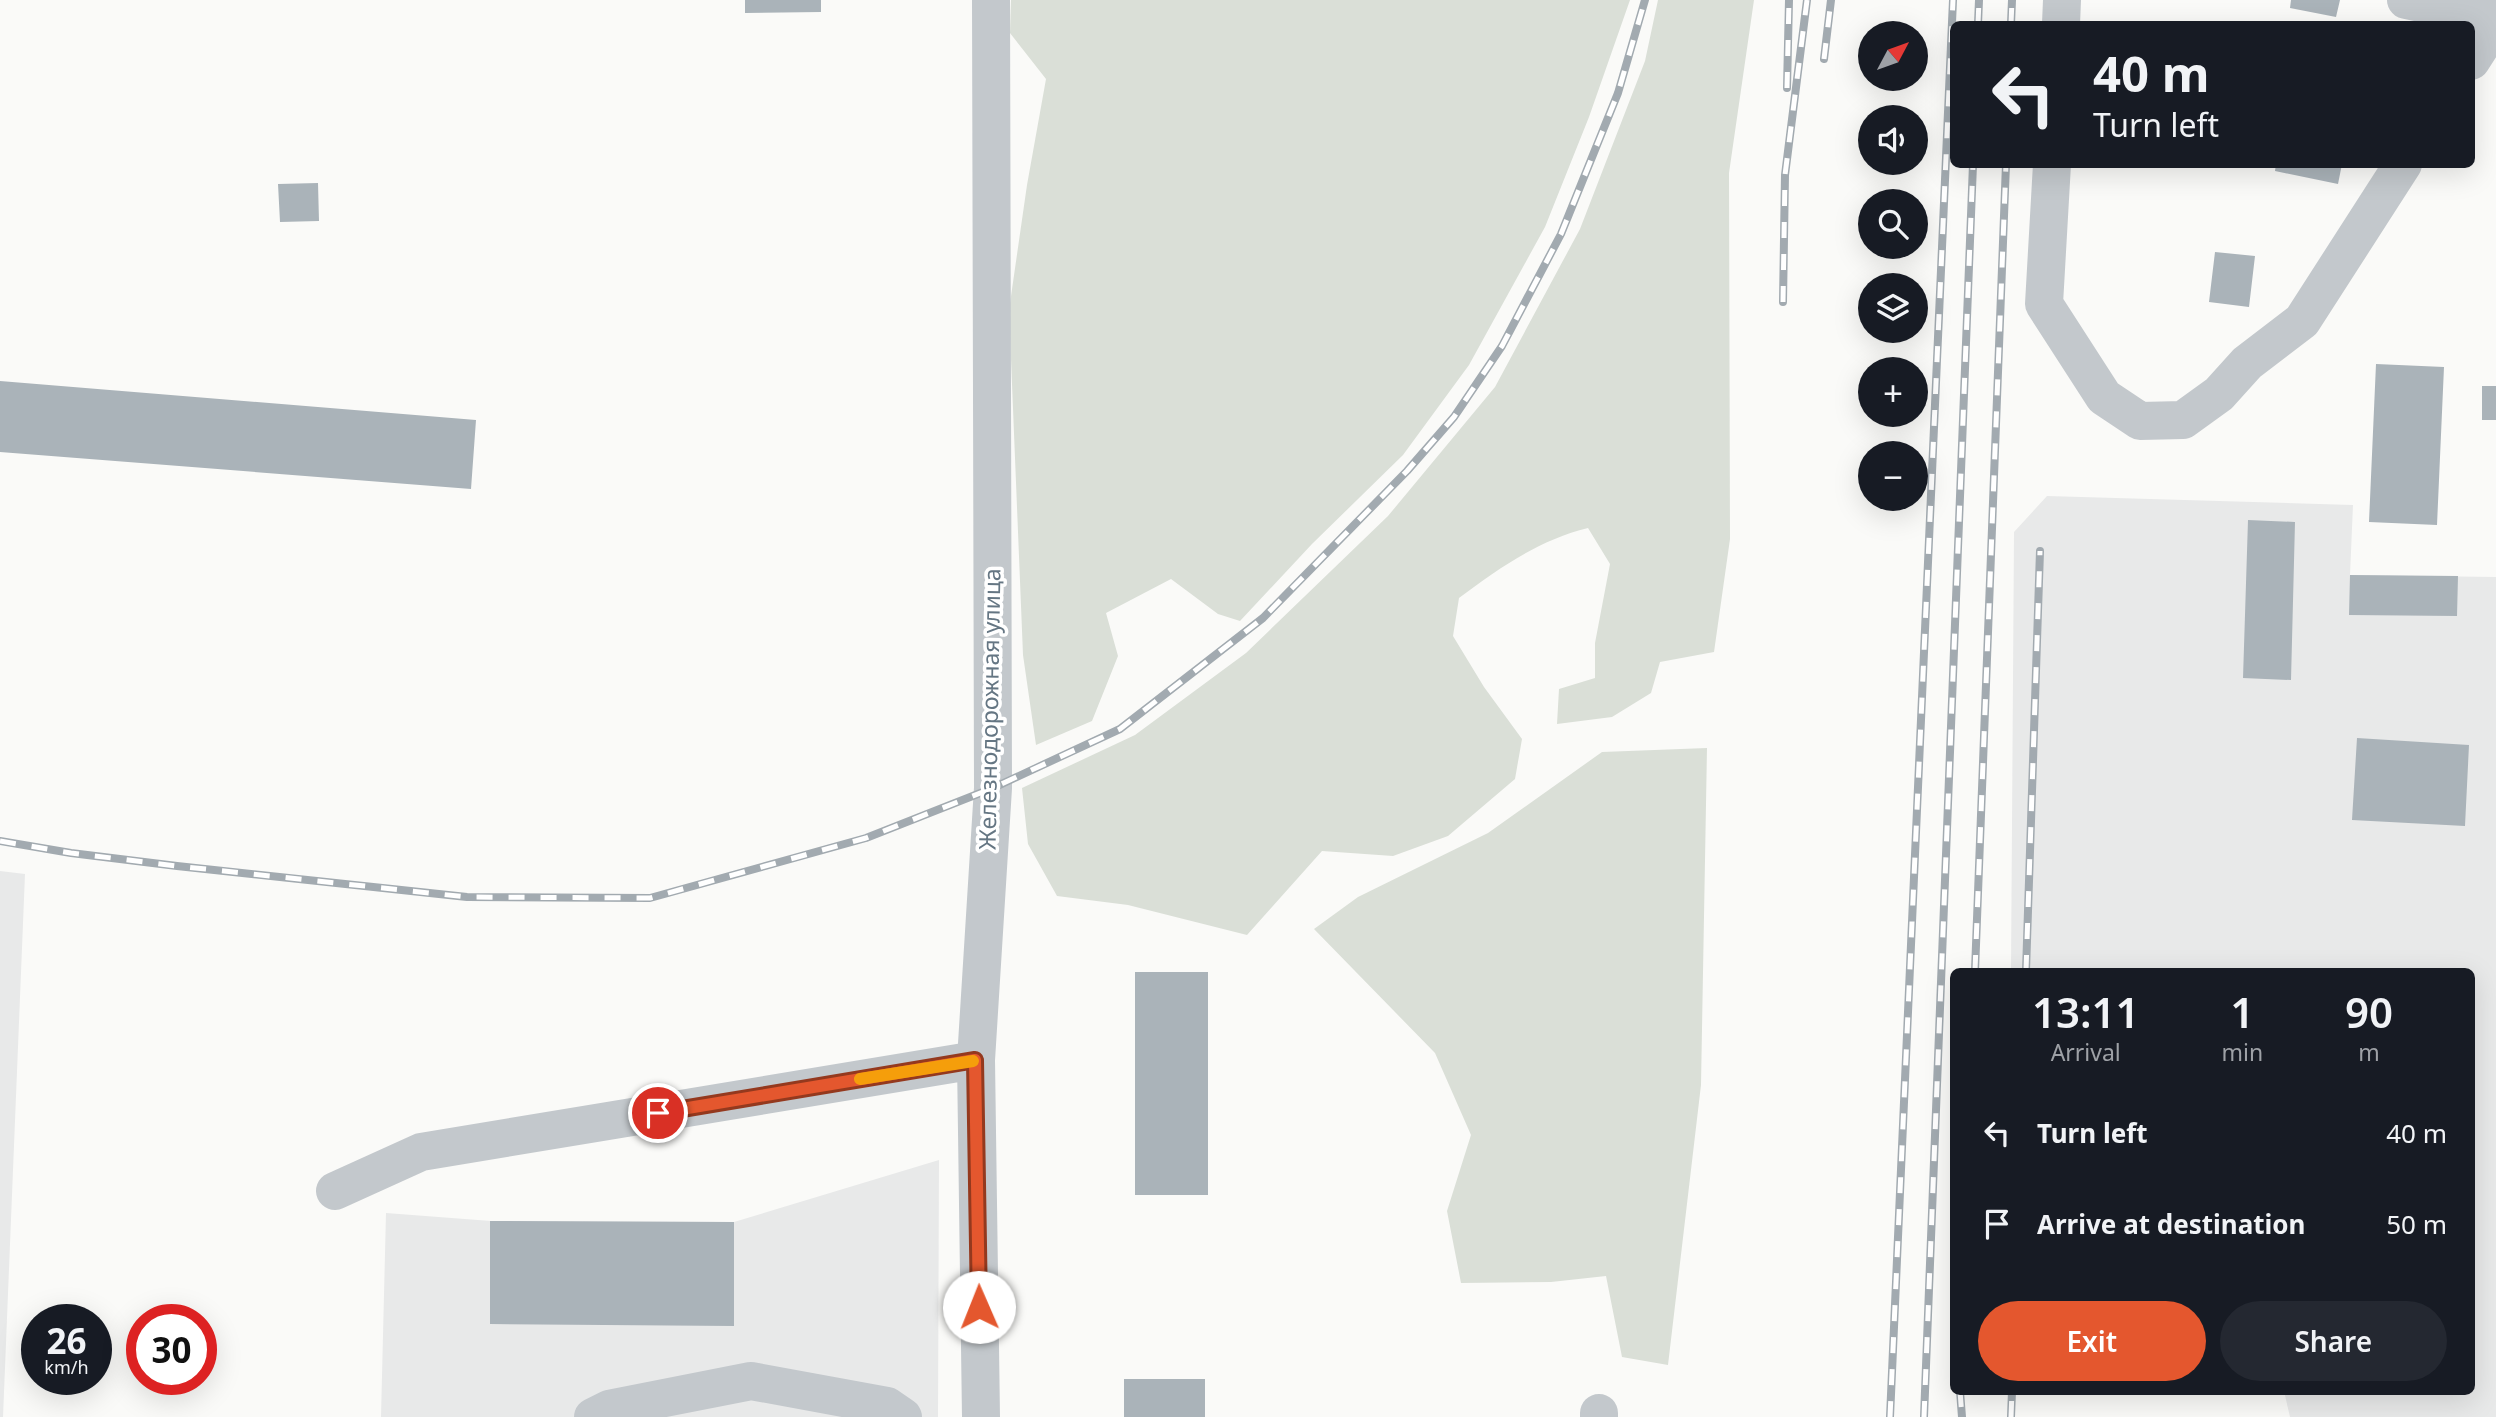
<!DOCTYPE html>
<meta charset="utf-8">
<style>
body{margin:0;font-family:"Noto Sans",sans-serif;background:#242831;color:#f1f3f6;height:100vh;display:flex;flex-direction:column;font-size:26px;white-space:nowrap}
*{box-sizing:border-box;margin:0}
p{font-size:23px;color:#9ea1a6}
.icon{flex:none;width:38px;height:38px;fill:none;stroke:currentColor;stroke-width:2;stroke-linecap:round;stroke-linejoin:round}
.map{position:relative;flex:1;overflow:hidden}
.sheet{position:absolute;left:1950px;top:968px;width:525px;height:427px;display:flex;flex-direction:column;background:#171b24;border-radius:10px;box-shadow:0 7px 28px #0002}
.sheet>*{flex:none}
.banner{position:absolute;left:1950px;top:21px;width:525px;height:147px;border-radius:10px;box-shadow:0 7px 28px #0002;background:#171b24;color:#f1f3f6;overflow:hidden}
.needle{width:46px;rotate:49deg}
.fabs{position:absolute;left:1858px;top:21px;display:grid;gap:14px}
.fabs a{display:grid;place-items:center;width:70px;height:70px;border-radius:50%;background:#171b24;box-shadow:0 7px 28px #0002;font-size:35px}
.speed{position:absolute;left:21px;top:1304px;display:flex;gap:14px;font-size:35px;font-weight:700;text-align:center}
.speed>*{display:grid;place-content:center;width:91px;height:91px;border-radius:50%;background:#171b24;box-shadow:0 7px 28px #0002;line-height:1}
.speed small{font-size:18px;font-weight:400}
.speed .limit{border:10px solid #d22;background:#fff;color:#111}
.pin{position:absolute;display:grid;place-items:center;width:60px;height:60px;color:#fff;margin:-30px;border:4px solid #fff;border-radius:50%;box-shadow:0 2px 7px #0007}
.me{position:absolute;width:77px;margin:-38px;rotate:359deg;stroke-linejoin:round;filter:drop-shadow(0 0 5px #0008)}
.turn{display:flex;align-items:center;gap:24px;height:147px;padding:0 28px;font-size:32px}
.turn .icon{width:91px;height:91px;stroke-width:2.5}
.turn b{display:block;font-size:49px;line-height:60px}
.eta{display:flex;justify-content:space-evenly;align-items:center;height:119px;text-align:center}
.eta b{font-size:42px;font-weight:600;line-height:49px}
.button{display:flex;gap:14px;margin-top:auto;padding:14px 28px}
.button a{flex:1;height:80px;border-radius:42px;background:#e4572e;color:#fff;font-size:28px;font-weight:600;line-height:80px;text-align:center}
.button a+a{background:#242831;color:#f1f3f6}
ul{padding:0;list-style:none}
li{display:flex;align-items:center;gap:21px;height:91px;padding:0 28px}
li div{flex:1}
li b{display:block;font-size:26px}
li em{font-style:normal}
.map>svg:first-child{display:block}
</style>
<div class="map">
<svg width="2496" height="1417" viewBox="0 0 2496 1417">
<rect width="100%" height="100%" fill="#fafaf8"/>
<path fill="#e8e9e9" d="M2047 496 2353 505 2350 575 2496 577V1417H2290L2284 1391H2471V971H2011L2014 532Z
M0 871 25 874 3 1417H0Z
M939 1160 938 1417H381L386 1213 491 1221 734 1222Z"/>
<path fill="#dadfd7" d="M1011 0H1630L1589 117 1545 227 1469 365 1403 455 1312 544 1240 621 1218 614 1171 579 1106 613 1118 656 1092 721 1036 745 1023 655 1009 310 1027 185 1046 79 1010 33Z
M1658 0H1754L1729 173 1730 539 1714 652 1660 662 1651 693 1612 717 1557 724 1559 689 1595 678V643L1610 564 1588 528C1539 540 1499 568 1459 598L1453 636 1484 687 1522 739 1515 779 1448 836 1393 856 1322 851 1247 935 1128 905 1057 896 1028 844 1022 788 1135 735 1246 653 1388 516 1495 387 1580 229 1645 61Z
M1707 748 1701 1085 1668 1365 1622 1357 1606 1276 1551 1282 1461 1283 1447 1211 1471 1135 1435 1053 1314 929 1358 897 1488 833 1602 752Z"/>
<path fill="#aab3b9" d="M745 0H821V12L745 13Z
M2291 0H2340L2336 17 2290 8Z
M2276 164H2342L2338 184 2275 171Z
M318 183 319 221 280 222 278 184Z
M2215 252 2255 256 2249 307 2209 302Z
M2376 364 2444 367 2437 525 2369 522Z
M0 381 476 420 471 489 0 452Z
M2482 386H2496V420H2482Z
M2248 520 2295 522 2291 680 2243 678Z
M2350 575 2458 576 2457 616 2349 615Z
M2357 738 2469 745 2465 826 2352 820Z
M1135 972H1208V1195H1135Z
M490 1221 734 1222V1326L490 1324Z
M1124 1379H1205V1417H1124Z"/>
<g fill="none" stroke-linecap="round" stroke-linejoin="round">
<path stroke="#c3c8cc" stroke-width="38" d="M2406 0 2496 19
M2061 24 2062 0
M2471 61 2496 22
M2052 164 2044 304 2104 397 2140 421 2183 420 2219 394 2247 363 2302 321 2403 164
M335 1191 421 1152 976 1060
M593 1417 609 1409 751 1381 887 1406 903 1417
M981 1417 976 1060 993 788 991 0
M1599 1417V1413"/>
<g stroke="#a2aab0" stroke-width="8">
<path id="rail" d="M1978 24 1979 0
M2011 24 2012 0
M1824 59 1831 0
M1787 88 1789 0
M1783 302 1785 175 1807 0
M0 841 71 853 177 866 467 897 650 898 866 838 993 788 1120 729 1263 618 1407 471 1454 417 1502 346 1561 234 1618 93 1645 0
M1975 971 2006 164
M2026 971 2040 551
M1960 1391 1962 1417
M1890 1417 1953 0
M1924 1417 1973 164
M2011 1417 2012 1391"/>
</g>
<use href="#rail" stroke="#fff" stroke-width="5" stroke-dasharray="16" stroke-linecap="butt"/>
</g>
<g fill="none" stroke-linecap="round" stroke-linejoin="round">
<g stroke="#94391e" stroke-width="18">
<path id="route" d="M658 1113 975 1060 979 1307"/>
</g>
<use href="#route" stroke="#e4572e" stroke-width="12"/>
<path stroke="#f59e0b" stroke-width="12" d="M860 1079 973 1061"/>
</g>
<g text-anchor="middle" stroke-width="7" stroke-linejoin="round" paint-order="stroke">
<g font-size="23" fill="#657683" stroke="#fff">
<text transform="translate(990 709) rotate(-89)" y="8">Железнодорожная улица</text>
</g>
</g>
</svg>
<div class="fabs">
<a><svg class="needle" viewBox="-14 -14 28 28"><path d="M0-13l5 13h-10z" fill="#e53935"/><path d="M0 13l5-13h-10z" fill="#9ea1a6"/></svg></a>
<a><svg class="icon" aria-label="sound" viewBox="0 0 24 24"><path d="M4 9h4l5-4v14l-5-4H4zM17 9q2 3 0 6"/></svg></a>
<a><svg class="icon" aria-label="search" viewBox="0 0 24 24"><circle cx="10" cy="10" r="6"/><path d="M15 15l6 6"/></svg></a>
<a><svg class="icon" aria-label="layers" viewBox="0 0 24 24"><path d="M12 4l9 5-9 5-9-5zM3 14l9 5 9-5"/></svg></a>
<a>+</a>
<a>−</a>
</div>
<div class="speed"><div>26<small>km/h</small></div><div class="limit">30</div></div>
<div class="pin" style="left:658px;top:1113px;background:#d93025"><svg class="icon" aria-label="arrive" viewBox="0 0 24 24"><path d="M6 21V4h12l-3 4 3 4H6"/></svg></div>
<svg class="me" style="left:979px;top:1307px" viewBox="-20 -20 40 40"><circle r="19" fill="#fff"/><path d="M0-13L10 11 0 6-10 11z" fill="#e4572e"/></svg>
<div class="banner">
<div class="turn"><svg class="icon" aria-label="left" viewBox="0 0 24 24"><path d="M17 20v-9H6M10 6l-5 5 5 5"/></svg><div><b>40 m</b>Turn left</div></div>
</div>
<section class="sheet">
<div class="eta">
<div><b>13:11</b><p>Arrival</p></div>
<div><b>1</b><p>min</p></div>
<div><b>90</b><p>m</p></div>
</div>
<ul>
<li><svg class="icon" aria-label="left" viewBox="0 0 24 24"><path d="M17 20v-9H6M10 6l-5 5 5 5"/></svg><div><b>Turn left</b></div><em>40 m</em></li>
<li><svg class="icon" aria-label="arrive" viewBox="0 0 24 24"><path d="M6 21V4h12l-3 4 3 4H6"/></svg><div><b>Arrive at destination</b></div><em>50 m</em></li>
</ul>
<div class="button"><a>Exit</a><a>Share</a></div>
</section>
</div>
